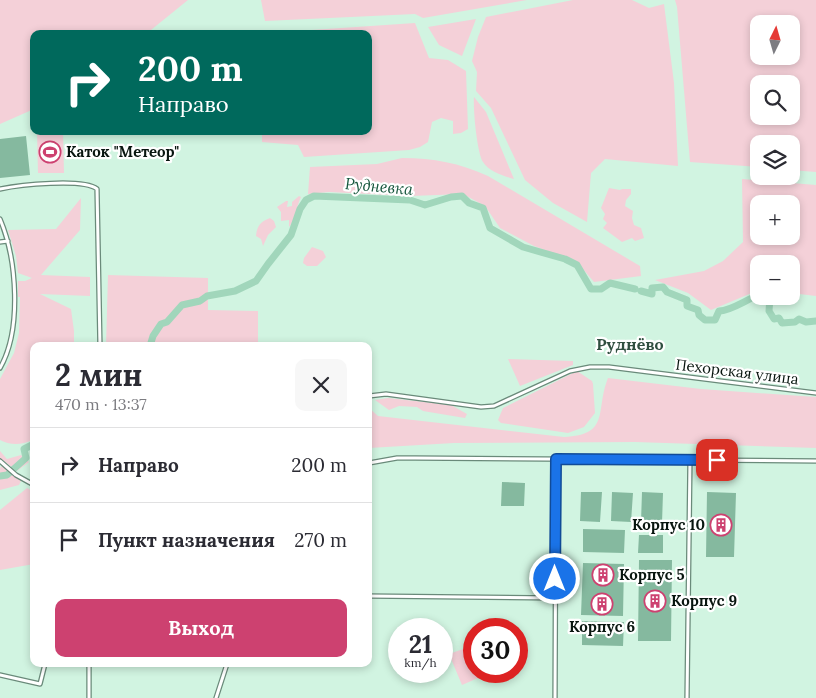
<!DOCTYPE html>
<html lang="ru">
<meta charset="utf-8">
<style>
body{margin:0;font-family:Lora,serif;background:#f7f7f7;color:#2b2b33;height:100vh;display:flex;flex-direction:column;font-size:19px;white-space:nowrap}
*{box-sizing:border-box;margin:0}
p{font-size:16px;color:#7c7c81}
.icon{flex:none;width:28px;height:28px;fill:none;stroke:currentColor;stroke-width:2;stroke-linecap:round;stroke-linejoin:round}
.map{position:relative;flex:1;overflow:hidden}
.drawer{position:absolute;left:30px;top:342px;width:342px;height:325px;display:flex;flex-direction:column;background:#fff;border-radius:10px;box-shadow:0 2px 8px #0003}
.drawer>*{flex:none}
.top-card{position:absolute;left:30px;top:30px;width:342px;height:105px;border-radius:10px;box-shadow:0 2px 8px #0003;background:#00695c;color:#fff;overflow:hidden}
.needle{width:32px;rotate:5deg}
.tools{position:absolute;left:750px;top:15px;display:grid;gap:10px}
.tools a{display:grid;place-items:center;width:50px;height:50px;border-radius:10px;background:#fff;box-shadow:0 2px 8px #0003;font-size:25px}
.speed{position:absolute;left:388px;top:618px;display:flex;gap:10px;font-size:25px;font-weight:700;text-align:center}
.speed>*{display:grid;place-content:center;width:65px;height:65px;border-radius:50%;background:#fff;box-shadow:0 2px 8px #0003;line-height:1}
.speed small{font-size:12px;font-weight:400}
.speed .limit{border:8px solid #d22;background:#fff;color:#111}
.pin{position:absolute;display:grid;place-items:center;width:42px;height:42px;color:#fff;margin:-21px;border-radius:10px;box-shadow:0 2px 8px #0006}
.me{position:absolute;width:55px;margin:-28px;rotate:0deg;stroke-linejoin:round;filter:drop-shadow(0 0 4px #0008)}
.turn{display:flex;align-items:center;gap:18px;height:105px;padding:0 25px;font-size:22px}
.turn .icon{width:65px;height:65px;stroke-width:2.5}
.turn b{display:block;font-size:35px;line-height:42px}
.round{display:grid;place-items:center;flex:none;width:52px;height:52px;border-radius:10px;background:#f7f7f7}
.overview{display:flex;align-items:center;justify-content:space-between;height:85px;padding:0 25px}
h1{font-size:30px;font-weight:700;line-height:38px}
.cta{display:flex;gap:10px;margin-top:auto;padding:10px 25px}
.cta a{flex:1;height:58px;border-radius:10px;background:#cd4170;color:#fff;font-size:20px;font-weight:700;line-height:58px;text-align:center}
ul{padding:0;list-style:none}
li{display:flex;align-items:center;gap:15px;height:75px;padding:0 25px;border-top:1px solid #e1e1e2}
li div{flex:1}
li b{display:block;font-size:19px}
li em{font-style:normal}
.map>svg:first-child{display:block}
</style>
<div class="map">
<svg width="816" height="698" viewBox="0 0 816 698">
<rect width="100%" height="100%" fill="#d1f4e1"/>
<path fill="#f4d0d8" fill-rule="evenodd" d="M0 0H188L146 34H34V109L0 124Z
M261 0H527L423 18 415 14 265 21Z
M573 0H632L649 8 664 4 674 83 678 166 605 159 591 173 587 222 553 203 525 180 491 108 476 91 477 72 472 61 478 37 486 17Z
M675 0H816V172L791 170V144H759V167L690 162 677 7ZM759 24H791V56H759ZM759 84H791V116H759Z
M476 19 462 56 439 45 428 27Z
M415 23 429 58 448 60 466 71 468 129 461 133 453 134V121L441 118 432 122 428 142 420 147 409 150 304 157 298 145 262 142V131H369V34L267 33Z
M474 97 486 112 514 179C504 176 489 172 483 162 477 152 473 110 474 97Z
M37 131H63L64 173H38Z
M402 158C434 158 459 163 488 176L640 266 641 276 594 282 577 262 534 246 500 228 485 206 463 194 411 196 329 192 308 194 310 167 377 164Z
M742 179 816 185V296L791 293V264H759V290L711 310 688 293 655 280 704 271 723 261 743 242ZM759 204H791V236H759Z
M609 188 620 190 622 189H631V194L626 200 625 206 633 211 632 218 634 225 641 228 644 238 635 241 632 238 622 242 603 228 607 223 603 219 605 214 601 208Z
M299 196 301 197C296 207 296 219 289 227V220L281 221V212L277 207 286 201H288L287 207 292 206V202Z
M81 198 80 230 41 275 90 277V296L40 294 71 309 74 331V346H34V439C23 445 11 446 0 440V379L14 353 19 333 20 297H18V281H25L32 278 18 273 16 256 8 230 56 229Z
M270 218 274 221 276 227 268 235 263 246 261 239 256 236C257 226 260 222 270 218Z
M312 247 323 251 326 257 317 266H307L303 263 304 258Z
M108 275 208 278V310L258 311V346H106Z
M508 359 573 361V365L520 386Z
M577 371 592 381 593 384 595 413 584 427 568 433 501 423 498 420 503 408Z
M608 378 701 389 816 397V448L635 442 454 443 369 448V408L378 416 564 437C611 435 595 410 608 378Z
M388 398 451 405 467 414 465 418 423 411 417 407 399 406 389 410 375 400Z
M0 451 7 459 21 455 29 462 17 471 0 458Z
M2 466 21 481 19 485 0 490V468Z
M27 488 34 492V564L0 570V510Z
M466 648 474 652V671H484L485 675 462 685 449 654Z"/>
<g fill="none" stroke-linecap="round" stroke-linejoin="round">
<path stroke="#a1d6bb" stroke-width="7" d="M641 291 652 294V288L663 287 667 292 687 300V306L698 310 699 315 705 320H715L719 311C731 311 747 299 759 295
M768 296 770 297 769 311 774 319 779 318 782 323 795 322 799 319 806 322 816 321
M150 346 153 336 161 324 167 322 182 305 200 301 207 296 235 291 256 281 268 264 291 235 300 209 306 200 314 196 410 200 425 205 451 197 462 196 469 203 483 208 490 228 523 247 565 259 577 265 591 289H601L610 283 635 289
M0 476 7 475 26 458 24 449 34 444"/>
</g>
<path fill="#85b99f" d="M26 136 30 175 0 178V139Z
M502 482 525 483 524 506H501Z
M581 492H602L600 522 580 521Z
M612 492 633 493 631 522 611 521Z
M642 492 663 493 662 523 641 522Z
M707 492 736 493 734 557H706Z
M583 529 625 530 624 553 583 552Z
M639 535H663V553H638Z
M639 560H672L671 641H638Z
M583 563 624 564 623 616 581 615Z
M582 621 624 622 623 646 582 645Z"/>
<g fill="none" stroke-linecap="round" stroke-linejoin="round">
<g stroke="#6a8a7a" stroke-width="5.5">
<path id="minor" d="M0 189C19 185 83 178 97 189L100 346
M0 219C17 259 22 330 0 368
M0 242 8 241
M369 396 386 394 481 407 494 406 570 371 590 367H609L816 393
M0 461 16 475 34 485
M369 463 397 458H415L816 461
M369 596 555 598
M0 675 40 684 45 664
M89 698V664
M216 698 227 664
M555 698 556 459
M687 698 690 460"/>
</g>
<use href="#minor" stroke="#fff" stroke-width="3"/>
</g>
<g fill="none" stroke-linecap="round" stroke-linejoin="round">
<g stroke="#114b97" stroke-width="12">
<path id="route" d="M555 579 556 459 717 460"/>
</g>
<use href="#route" stroke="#1a73e8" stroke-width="9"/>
</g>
<defs>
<g id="stadium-ring" transform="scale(1.125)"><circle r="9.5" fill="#fff" stroke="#cd4170" stroke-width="1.5"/><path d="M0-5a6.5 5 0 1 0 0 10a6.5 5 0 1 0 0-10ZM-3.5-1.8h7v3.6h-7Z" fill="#cd4170"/></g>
<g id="building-ring" transform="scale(1.125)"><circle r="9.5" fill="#fff" stroke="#cd4170" stroke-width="1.5"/><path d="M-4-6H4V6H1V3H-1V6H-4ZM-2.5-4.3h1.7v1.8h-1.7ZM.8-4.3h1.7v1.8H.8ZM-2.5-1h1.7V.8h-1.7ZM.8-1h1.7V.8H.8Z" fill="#cd4170"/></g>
</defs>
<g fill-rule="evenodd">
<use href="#stadium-ring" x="50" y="152"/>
<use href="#building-ring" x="721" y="525"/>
<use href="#building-ring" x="603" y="575"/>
<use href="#building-ring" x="655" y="601"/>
<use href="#building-ring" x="602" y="604"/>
</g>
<g text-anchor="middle" stroke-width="4.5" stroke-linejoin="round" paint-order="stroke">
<g font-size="15" font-weight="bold" fill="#08150f" stroke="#fff" text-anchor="start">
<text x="66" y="157">Каток "Метеор"</text>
<text x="705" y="530" text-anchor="end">Корпус 10</text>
<text x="619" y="580">Корпус 5</text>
<text x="671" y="606">Корпус 9</text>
<text x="602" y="632" text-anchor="middle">Корпус 6</text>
</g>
<g font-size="15" fill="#08150f" stroke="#fff">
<text transform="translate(737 372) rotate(7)" y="5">Пехорская улица</text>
</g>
<g font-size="16" font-style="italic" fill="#15563c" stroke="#fff">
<text transform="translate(379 186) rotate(5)" y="6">Рудневка</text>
</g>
<g font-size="16" font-weight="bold" fill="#304f40" stroke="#fff">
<text x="630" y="350">Руднёво</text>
</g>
</g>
</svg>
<div class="tools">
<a><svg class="needle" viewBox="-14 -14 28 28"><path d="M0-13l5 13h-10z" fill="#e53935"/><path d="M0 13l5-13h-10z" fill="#7c7c81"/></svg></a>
<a><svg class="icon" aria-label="search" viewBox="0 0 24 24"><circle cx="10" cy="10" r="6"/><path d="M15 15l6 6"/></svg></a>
<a><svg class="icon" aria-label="layers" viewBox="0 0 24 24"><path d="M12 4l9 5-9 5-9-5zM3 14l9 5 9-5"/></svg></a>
<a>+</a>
<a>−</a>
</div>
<div class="speed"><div>21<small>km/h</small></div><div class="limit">30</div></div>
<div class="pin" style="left:717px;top:460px;background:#d93025"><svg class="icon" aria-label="arrive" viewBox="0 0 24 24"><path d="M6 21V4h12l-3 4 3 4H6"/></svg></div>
<svg class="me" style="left:555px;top:579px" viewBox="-20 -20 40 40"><circle r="17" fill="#1a73e8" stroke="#fff" stroke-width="3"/><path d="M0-11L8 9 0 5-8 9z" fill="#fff"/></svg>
<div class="top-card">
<div class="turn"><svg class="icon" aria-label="right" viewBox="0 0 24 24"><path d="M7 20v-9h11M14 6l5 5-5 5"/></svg><div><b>200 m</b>Направо</div></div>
</div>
<section class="drawer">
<div class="overview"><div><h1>2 мин</h1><p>470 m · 13:37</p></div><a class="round"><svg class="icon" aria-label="close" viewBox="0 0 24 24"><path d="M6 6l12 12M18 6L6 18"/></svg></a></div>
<ul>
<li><svg class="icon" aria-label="right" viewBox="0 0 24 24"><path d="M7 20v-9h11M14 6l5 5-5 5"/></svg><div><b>Направо</b></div><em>200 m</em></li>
<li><svg class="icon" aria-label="arrive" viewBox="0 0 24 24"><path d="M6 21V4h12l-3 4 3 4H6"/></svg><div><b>Пункт назначения</b></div><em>270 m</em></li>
</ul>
<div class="cta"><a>Выход</a></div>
</section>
</div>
